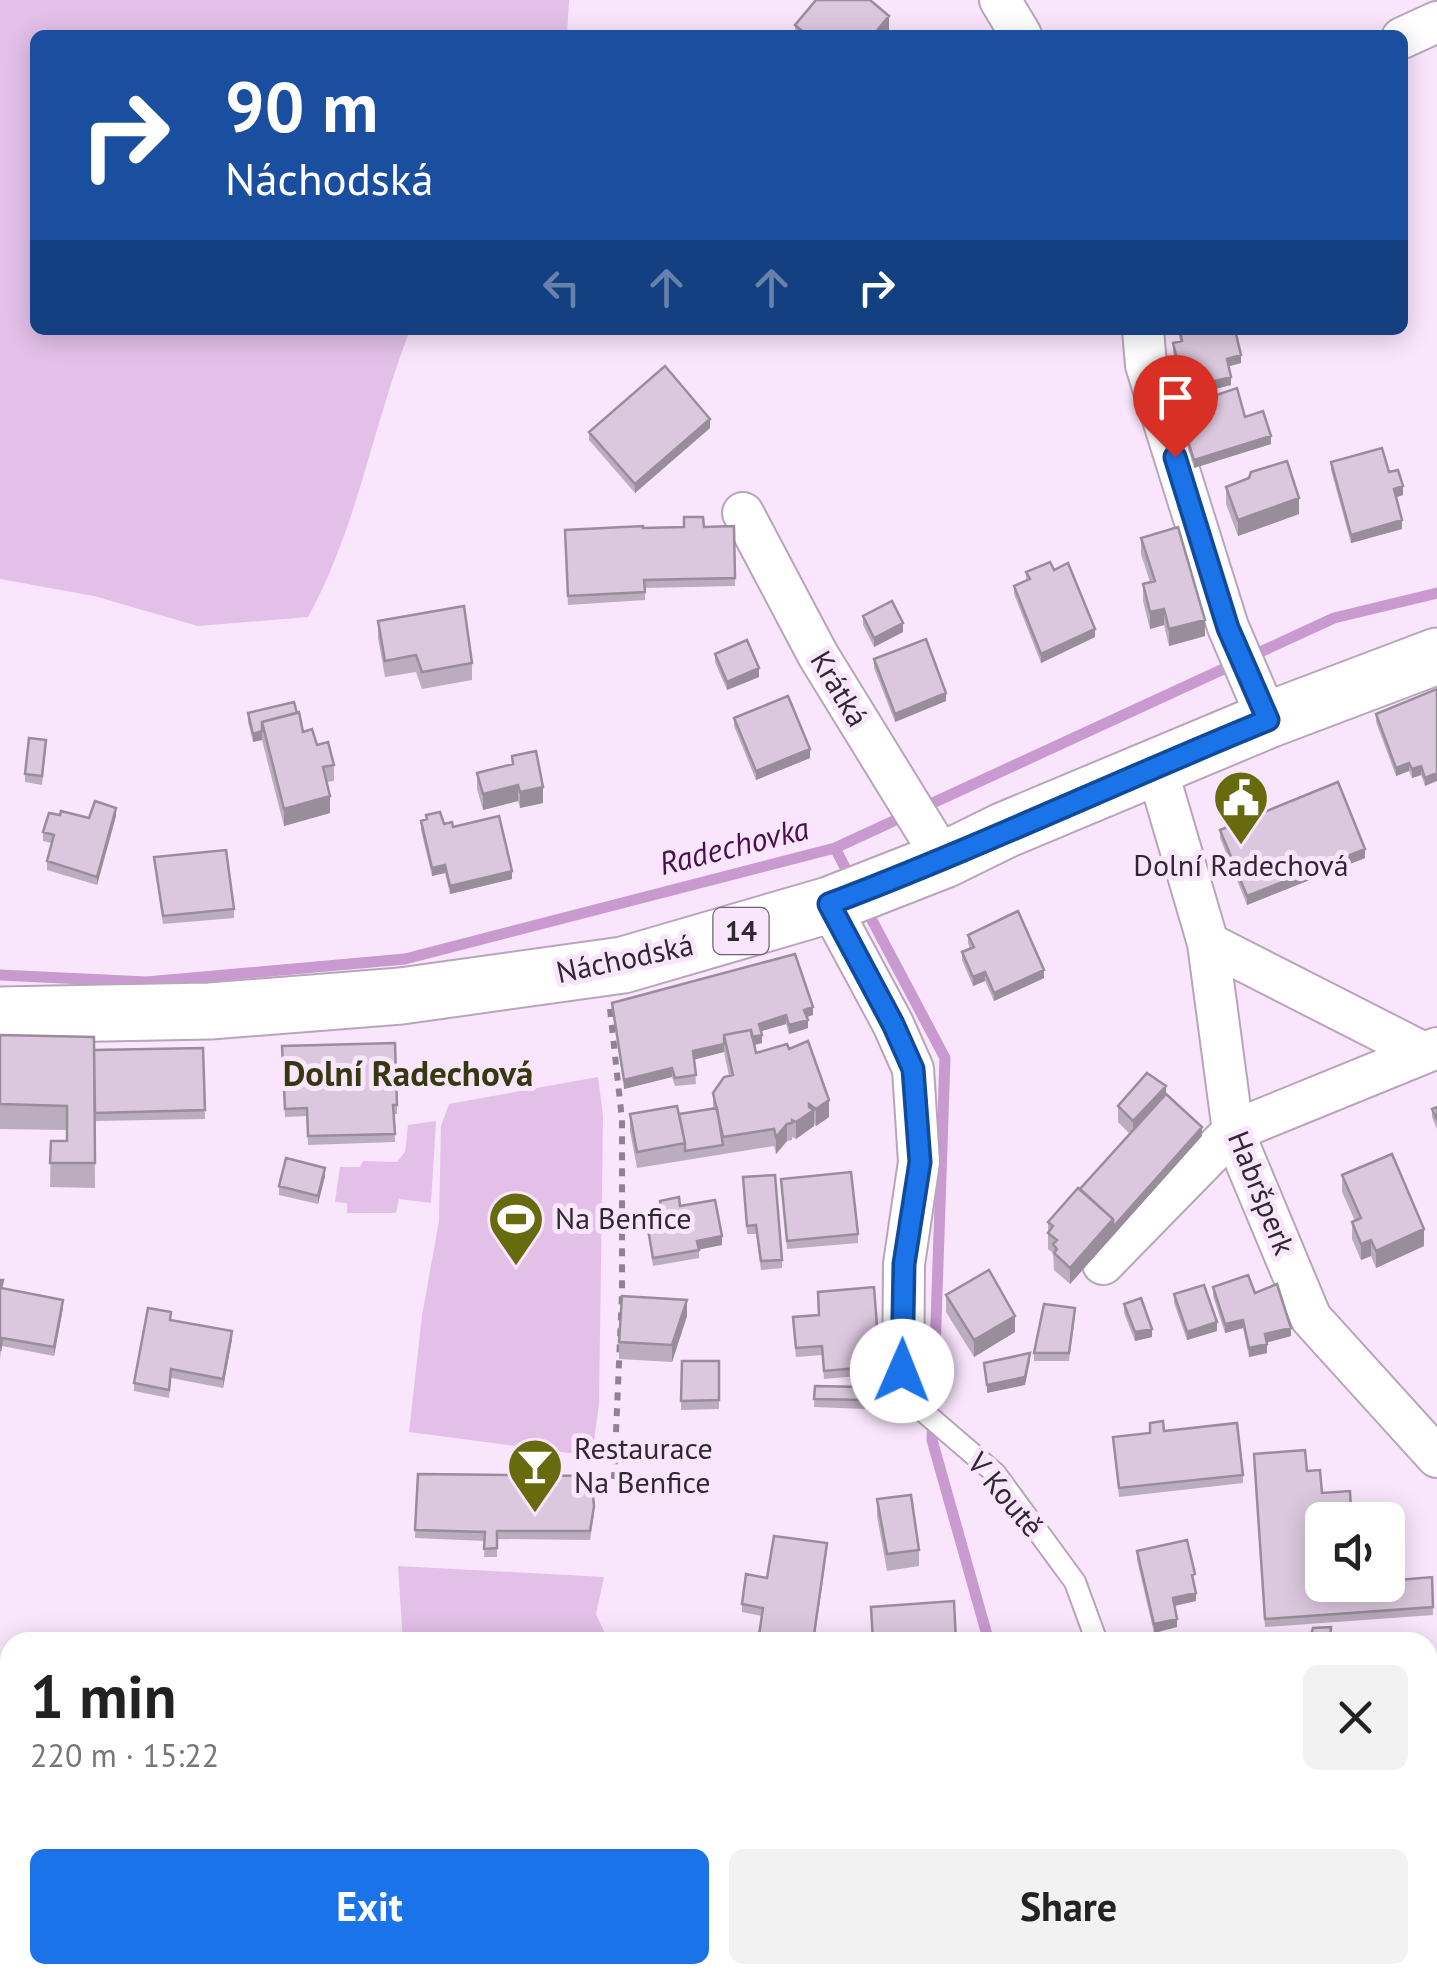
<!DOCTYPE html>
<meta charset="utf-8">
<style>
body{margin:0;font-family:"PT Sans",sans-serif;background:#f2f2f2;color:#222;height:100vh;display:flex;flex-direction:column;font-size:38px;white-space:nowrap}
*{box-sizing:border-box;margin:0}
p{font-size:32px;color:#767676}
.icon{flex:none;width:55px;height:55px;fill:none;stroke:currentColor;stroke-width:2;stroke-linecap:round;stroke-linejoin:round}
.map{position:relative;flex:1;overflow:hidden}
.details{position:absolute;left:0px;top:1632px;width:1438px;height:352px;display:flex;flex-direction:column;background:#fff;border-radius:30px 30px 0 0;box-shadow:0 5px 25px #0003}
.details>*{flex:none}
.guide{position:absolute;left:30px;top:30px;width:1378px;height:305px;border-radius:15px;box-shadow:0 5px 25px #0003;background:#1a4fa0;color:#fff;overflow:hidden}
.controls{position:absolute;left:1305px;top:1502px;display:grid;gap:20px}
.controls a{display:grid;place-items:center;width:100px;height:100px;border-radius:15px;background:#fff;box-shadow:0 5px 25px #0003;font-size:50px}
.pin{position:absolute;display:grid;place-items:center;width:85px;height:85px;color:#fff;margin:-102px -42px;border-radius:50% 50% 50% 0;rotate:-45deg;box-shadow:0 0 10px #0007}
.pin .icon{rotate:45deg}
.me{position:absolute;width:110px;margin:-55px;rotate:1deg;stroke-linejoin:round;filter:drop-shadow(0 0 8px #0008)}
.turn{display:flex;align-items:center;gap:35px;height:210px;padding:0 30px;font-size:45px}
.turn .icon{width:130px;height:130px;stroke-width:2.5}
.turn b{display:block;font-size:70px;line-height:85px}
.lanes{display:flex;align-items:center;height:95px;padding:0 30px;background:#0003;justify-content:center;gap:50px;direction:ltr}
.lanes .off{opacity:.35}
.round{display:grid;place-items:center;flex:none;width:105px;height:105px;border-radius:15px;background:#f2f2f2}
.overview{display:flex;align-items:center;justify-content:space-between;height:170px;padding:0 30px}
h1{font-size:60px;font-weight:700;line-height:75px}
.button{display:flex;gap:20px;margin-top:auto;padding:20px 30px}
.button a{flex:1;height:115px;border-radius:15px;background:#1a73e8;color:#fff;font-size:40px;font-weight:700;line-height:115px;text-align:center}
.button a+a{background:#f2f2f2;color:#222}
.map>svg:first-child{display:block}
</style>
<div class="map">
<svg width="1437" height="1983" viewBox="0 0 1437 1983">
<rect width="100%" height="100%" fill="#f9e5fc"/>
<path fill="#e3c0e8" d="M0 0H569L567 35H35V330H410C373 424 357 529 308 617L198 626 94 596 0 579Z
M598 1077 603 1116 599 1404 592 1456 409 1432 422 1316 439 1221 441 1126 449 1104Z
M436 1121 431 1203 399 1199 396 1213H347V1203L335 1202 340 1167H360L363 1161 397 1162 405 1152 408 1125Z
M398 1566 604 1577 596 1614 609 1642H403Z
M0 1854H10V1975H694L696 1983H0Z
M731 1975H865L870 1983H723Z"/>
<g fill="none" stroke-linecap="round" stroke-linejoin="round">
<path stroke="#c99ad0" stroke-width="11" d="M835 848 851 879
M864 905 945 1058 932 1440 989 1642
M0 975 146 982 405 959 835 848 1334 618 1437 593
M1030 1975V1983"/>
<g stroke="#b8a5ba" stroke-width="24">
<path id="service" d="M903 1394 995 1473 1075 1582 1097 1642
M1187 1975 1188 1983"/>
</g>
<g stroke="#b8a5ba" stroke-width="44">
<path id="minor" d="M1000 0 1021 35
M1402 38 1437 22
M1143 330 1146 365 1228 627 1268 720
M743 513 818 655 944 860
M1156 766 1208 943 1233 1131 1311 1318 1437 1457
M829 905 893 1024 913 1069 919 1162 904 1264 903 1394
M1208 943 1422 1052
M1103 1264 1233 1131 1437 1048
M1428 1827 1437 1748
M1409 1983 1410 1975"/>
</g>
<g stroke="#b8a5ba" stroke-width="59">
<path id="primary" d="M0 1015 210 1011 401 996 623 965 829 905 944 860 1005 830 1268 720 1437 656"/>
</g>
<path stroke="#908292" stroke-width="6" stroke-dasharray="8 8" stroke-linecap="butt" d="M610 1009 622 1120V1293L614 1479"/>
<use href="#service" stroke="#fff" stroke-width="20"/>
<use href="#minor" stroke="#fff" stroke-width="40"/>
<use href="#primary" stroke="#fff" stroke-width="55"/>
</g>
<path fill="#bcacbf" d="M795 25 889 35H795Z
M1178 330H1235L1241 363 1228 366 1231 385 1175 399 1170 378V369L1177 368 1173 351V343L1180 341Z
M1178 408 1245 417 1271 444 1194 468 1178 417Z
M710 428 635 493 589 440V432Z
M1331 462 1389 472 1403 495 1396 497 1402 529 1351 543 1331 470Z
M1249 478 1299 514 1238 536 1226 504V487Z
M734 526 735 586 645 588V600L568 605 565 530Z
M1141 538 1205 636 1169 646 1164 625 1150 629 1143 601V584L1150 582 1141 554Z
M1026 572 1095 637 1041 663 1014 594V586L1026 581Z
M863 616 903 632 874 647 863 625Z
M378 621 472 663V680L422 689 416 672 385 677 378 638Z
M715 654 759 677 727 690 715 662Z
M874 659 946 701 895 722 874 668Z
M1437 689 1425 786 1421 775 1412 778 1409 771 1396 776 1376 722V714Z
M248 713 303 732 334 765V781L327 782 330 813 284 826 262 740 253 742 248 722Z
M734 718 810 758 756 780 734 726Z
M46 748 42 785 25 782V774Z
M512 756 543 803 520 808 518 801 483 810 477 789V773L512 764Z
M60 815 89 818 116 816 97 885 47 870V861L52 843 43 841V832Z
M426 815 453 827 512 879 450 894 445 873 432 876 421 830V821L426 820Z
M1220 830 1365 858 1247 905 1220 838Z
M154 857 234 909V918L163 924Z
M968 935 1044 978 994 1001 985 981 973 986 962 960V952L970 949 968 943Z
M612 1003 813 1015 807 1017 808 1028 789 1034 786 1024 761 1031 762 1043 754 1045 756 1053 829 1117 816 1126 814 1124V1126L796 1139 792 1137V1140L787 1141 776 1154 774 1146 637 1168 630 1131V1114H679L713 1108V1093L729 1076 724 1052 694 1059 696 1084 675 1086 672 1077 624 1089Z
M0 1035 94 1050 203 1048 205 1119 95 1121 94 1070 95 1188 50 1187 51 1141H67V1130L0 1129Z
M282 1046 397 1105V1114H394L395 1142 308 1145 307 1116 285 1117Z
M1166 1094 1202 1136 1070 1284 1054 1270 1053 1253 1048 1249V1222L1130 1134 1118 1122V1106Z
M1437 1107V1129L1432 1117V1109Z
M1342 1175 1424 1246 1376 1268 1371 1256 1361 1260 1352 1239V1222L1355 1221 1342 1192Z
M325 1176 318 1204 279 1195V1186Z
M743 1177 782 1260V1268L761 1270 756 1234H747Z
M781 1179 858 1234V1243L787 1249Z
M660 1201 680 1206 722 1245 699 1249V1258L653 1266 645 1212 660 1209Z
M1213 1287 1255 1293 1291 1336 1267 1342V1353L1249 1357 1243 1328 1225 1333 1213 1296Z
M3 1289 63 1308 54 1356 2 1346 0 1360Z
M1174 1294 1217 1331 1187 1340 1174 1303Z
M946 1295 1015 1332 974 1357 946 1312Z
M1124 1304 1152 1337 1135 1341 1124 1313Z
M687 1316 672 1362 619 1359V1342Z
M1075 1316 1069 1361H1034V1353Z
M171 1320 232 1339 223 1388 171 1378 169 1398 134 1391V1383Z
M793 1325 880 1366V1374L824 1379 822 1355 796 1357Z
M682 1361H719V1409L681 1410Z
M815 1386 866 1387 865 1409 814 1407Z
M1164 1431 1243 1475V1483L1119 1497 1113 1437Z
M1254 1462 1307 1471 1322 1493 1350 1491 1351 1520H1322L1311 1522 1315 1587 1432 1577 1433 1615 1265 1627Z
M418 1474 594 1514 590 1540 497 1539V1557H484L485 1541 415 1538Z
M877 1499 919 1550V1566L887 1571 877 1516Z
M1137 1551 1195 1582 1194 1583 1196 1601 1175 1606 1177 1627 1154 1633 1137 1560Z
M827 1552 814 1642H758L762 1616 742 1612V1604L767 1578Z
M1103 1975H1162V1977L1103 1979Z"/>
<path fill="#998c9b" d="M889 16V35H873Z
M1241 355V363L1227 367V359Z
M1231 377V385L1175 399V391Z
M710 419V428L635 493V484Z
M1271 436V444L1194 468V460Z
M1403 486V495L1394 498V489Z
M1299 498V514L1238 536V520Z
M1402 520V529L1351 543V535Z
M1164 609V625L1150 629V612Z
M1205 620V636L1169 646V629Z
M903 623V632L874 647V638Z
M1095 629V637L1041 663V654Z
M759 668V677L727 690V682Z
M946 693V701L895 722V714Z
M262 731V740L253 742V734Z
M810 749V758L756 780V771Z
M1409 763V771L1396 776V768Z
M1421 766V775L1412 778V769Z
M1437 773V781L1425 786V778Z
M518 785V801L483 810V794Z
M543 787V803L520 808V792Z
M330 796V813L284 826V809Z
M116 808V816L97 885V877Z
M1365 849V858L1247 905V896Z
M445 865V873L432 876V868Z
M512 871V879L450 894V886Z
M1044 970V978L994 1001V993Z
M985 972V981L973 986V977Z
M813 1007V1015L804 1018V1010Z
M786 1015V1024L759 1032V1024Z
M808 1020V1028L789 1034V1025Z
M762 1035V1043L728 1051 726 1043Z
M724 1044V1052L693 1060V1051Z
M672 1068V1077L624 1089V1080Z
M1166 1086V1103L1133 1137V1121Z
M829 1100V1117L816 1126V1109Z
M814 1110V1126L796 1139V1122Z
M787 1124V1141L776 1154V1137Z
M1202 1127V1136L1070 1284V1268L1113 1219Z
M325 1168V1176L318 1204V1196Z
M1424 1229V1246L1376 1268V1251Z
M722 1236V1245L697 1250V1241Z
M1371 1240V1256L1361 1260V1244Z
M63 1300V1308L54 1356V1347Z
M687 1300V1316L672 1362V1345Z
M1015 1316V1332L974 1357V1340Z
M1243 1320V1328L1225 1333V1324Z
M1217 1322V1331L1187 1340V1332Z
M1291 1328V1336L1265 1343V1334Z
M1152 1329V1337L1135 1341V1332Z
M232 1331V1339L223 1388V1379Z
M1267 1344V1353L1249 1357V1348Z
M1030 1353V1361L1025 1385 987 1393V1385Z
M1196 1593V1601L1173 1606V1598Z
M1177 1619V1627L1154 1633V1624Z"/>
<path fill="#dbc8de" stroke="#998c9b" stroke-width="2.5" d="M816 0H870L889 16 873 35H807L795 25Z
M1180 330H1235L1241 355 1227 359 1231 377 1175 391 1170 369 1179 367 1173 343 1182 341Z
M665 366 710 419 635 484 589 432Z
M1237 388 1245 417 1263 411 1271 436 1194 460 1178 408Z
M1382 448 1389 472 1398 470 1403 486 1394 489 1402 520 1351 535 1331 462Z
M1287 461 1299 498 1238 520 1226 487 1249 478 1251 472Z
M684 517H703L704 527 734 526 735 578 644 580 645 592 568 596 565 530 643 526V528L684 527Z
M1178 527 1205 620 1169 629 1164 609 1150 612 1143 584 1155 581 1141 538Z
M1050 562 1054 570 1068 563 1095 629 1041 654 1014 586 1030 579 1026 572Z
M892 601 903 623 874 638 863 616Z
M464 606 472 663 422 672 416 655 385 661 378 621Z
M926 639 946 693 895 714 874 659Z
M747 640 759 668 727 682 715 654Z
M1437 689V773L1425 778 1421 766 1412 769 1409 763 1396 768 1376 714Z
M788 696 810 749 756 771 734 718Z
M294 702 297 713 262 722V731L253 734 248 713Z
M299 712 303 732 312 729 317 745 328 742 334 765 323 767 330 796 284 809 262 722Z
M29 738 46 740 42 776 25 774Z
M536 751 543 787 520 792 518 785 483 794 477 773 513 764 512 756Z
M1338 782 1365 849 1247 896 1220 830Z
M95 801 116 808 97 877 47 861 54 835 43 832 49 813 60 815 61 811 89 818Z
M440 812 444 824 452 822 453 827 499 816 512 871 450 886 445 865 432 868 421 821 427 819 426 815Z
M226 850 234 909 163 916 154 857Z
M1018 911 1044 970 994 993 985 972 973 977 962 952 974 947 968 935Z
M795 954 813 1007 804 1010 808 1020 789 1025 786 1015 759 1024 762 1035 752 1037 751 1030 724 1035V1044L693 1051 696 1075 675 1078 672 1068 624 1080 612 1003Z
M751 1030 756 1053 787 1044 789 1049 808 1041 829 1100 816 1109 809 1104V1107L814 1110 796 1122 792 1120V1123L787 1124 776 1137 774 1129 723 1137 713 1093 724 1077 733 1075 724 1035Z
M0 1035 94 1037 95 1163H50L51 1141H67V1106L0 1104Z
M395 1043 397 1105H393L395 1134 308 1136 307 1108 285 1109 282 1046Z
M203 1048 205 1110 95 1113 94 1050Z
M1147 1073 1166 1086 1133 1121 1118 1106Z
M1166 1094 1202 1127 1113 1227V1219L1080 1189Z
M677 1106 685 1143 637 1152 630 1114Z
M1437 1107V1120L1432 1109Z
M717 1108 723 1145 685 1151V1143L679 1114Z
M1392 1154 1424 1229 1376 1251 1371 1240 1361 1244 1352 1222 1361 1218 1342 1175Z
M286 1158 325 1168 318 1196 279 1186Z
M851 1172 858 1234 787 1241 781 1179Z
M775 1175 782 1260 761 1261 756 1225 747 1226 743 1177Z
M1078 1188 1113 1219 1070 1268 1054 1253 1057 1249 1053 1244 1057 1240 1048 1233 1053 1226 1048 1222Z
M679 1197 680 1206 715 1200 722 1236 697 1241 699 1250 653 1258 645 1212 661 1209 660 1201Z
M989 1270 1015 1316 974 1340 946 1295Z
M1248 1275 1255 1293 1277 1284 1291 1328 1265 1334 1267 1344 1249 1348 1243 1320 1225 1324 1213 1287Z
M0 1280H3L1 1288 63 1300 54 1347 2 1338 0 1351Z
M1204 1285 1217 1322 1187 1332 1174 1294Z
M874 1287 880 1366 824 1371 822 1346 796 1348 793 1317 819 1315 818 1292Z
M622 1296 687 1300 672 1345 619 1342Z
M1141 1298 1152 1329 1135 1332 1124 1304Z
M1044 1304 1075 1308 1069 1353H1034Z
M148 1308 171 1312 170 1320 232 1331 223 1379 171 1369 169 1390 134 1383Z
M1030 1353 1025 1377 987 1385 984 1363Z
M682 1361H719V1400L681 1401Z
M815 1386 866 1387 865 1400 814 1399Z
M1163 1421 1164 1431 1237 1423 1243 1475 1119 1488 1113 1437 1150 1433V1423Z
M1305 1450 1307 1471 1320 1470 1322 1493 1350 1491 1351 1511 1310 1513 1315 1587 1388 1585V1581L1432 1577 1433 1607 1265 1619 1254 1454Z
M418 1474 591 1476 594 1506 590 1531H497V1548L484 1549 485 1532 415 1530Z
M911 1495 919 1550 887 1554 877 1499Z
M774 1536 827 1543 813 1642H758L763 1608 742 1604 746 1574 767 1578Z
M1187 1540 1195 1574 1192 1575 1196 1593 1173 1598 1177 1619 1154 1624 1137 1551Z
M954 1601 956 1642H873L871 1607Z
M1331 1627 1330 1642H1309L1313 1628Z"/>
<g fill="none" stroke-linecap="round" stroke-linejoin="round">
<g stroke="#114b97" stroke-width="25">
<path id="route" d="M902 1371 904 1264 920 1162 913 1069 893 1024 829 904C977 848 1121 780 1268 720L1228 628 1175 457"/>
</g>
<use href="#route" stroke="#1a73e8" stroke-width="18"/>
</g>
<defs>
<g id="civic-pin" transform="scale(2.875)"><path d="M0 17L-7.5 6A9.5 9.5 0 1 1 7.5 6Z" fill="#676b0d" stroke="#f9e5fc"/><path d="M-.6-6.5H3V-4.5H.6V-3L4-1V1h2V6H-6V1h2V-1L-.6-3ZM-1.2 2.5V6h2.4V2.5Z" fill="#fff"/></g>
<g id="stadium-pin" transform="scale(2.875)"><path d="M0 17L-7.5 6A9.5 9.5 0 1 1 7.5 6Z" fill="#676b0d" stroke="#f9e5fc"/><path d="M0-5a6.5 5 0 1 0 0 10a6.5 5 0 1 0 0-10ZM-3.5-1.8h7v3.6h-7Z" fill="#fff"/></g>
<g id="bar-pin" transform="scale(2.875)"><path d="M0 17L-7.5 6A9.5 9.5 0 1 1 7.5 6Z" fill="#676b0d" stroke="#f9e5fc"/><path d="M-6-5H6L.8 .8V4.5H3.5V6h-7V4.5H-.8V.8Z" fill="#fff"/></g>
</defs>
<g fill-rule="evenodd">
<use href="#civic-pin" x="1241" y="798"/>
<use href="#stadium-pin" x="516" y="1219"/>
<use href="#bar-pin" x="535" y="1466"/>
</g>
<g text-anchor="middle" stroke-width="10" stroke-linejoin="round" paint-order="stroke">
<rect fill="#f9e5fc" stroke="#6c616d" stroke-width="2.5" x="713.5" y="908" width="55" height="46" rx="8"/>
<g font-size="28" font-weight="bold" fill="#2f2830">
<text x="741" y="941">14</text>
</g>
<g font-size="30" fill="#2f2830" stroke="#f9e5fc">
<text transform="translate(839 689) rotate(59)" y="10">Krátká</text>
<text transform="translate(625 959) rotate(-12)" y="10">Náchodská</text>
<text transform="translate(1261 1193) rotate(68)" y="10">Habršperk</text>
<text transform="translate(1005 1495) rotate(50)" y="10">V Koutě</text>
</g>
<g font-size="30" fill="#2f2830" stroke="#f9e5fc" text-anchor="start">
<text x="1241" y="876" text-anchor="middle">Dolní Radechová</text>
<text x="555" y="1229">Na Benfice</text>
<text x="574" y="1459">Restaurace<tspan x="574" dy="34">Na Benfice</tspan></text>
</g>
<g font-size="32" font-style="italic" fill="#490e51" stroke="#f9e5fc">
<text transform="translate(734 846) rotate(-14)" y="11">Radechovka</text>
</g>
<g font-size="35" font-weight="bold" fill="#36380f" stroke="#f9e5fc">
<text x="408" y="1086">Dolní Radechová</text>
</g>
</g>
</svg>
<div class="controls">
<a><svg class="icon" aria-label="sound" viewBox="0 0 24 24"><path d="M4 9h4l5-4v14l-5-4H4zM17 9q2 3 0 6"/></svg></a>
</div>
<div class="pin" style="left:1175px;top:457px;background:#d93025"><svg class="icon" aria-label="arrive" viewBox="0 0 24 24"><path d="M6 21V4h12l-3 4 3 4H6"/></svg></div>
<svg class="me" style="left:902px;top:1371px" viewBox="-20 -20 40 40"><circle r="19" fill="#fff"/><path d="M0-13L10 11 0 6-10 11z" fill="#1a73e8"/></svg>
<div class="guide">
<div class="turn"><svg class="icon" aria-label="right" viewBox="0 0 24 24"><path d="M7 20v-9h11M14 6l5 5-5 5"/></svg><div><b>90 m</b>Náchodská</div></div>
<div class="lanes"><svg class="icon off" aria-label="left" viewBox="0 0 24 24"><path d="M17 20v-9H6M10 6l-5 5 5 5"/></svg><svg class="icon off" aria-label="ahead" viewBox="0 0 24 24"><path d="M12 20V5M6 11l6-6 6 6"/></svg><svg class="icon off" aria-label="ahead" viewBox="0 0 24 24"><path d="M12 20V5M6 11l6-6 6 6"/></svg><svg class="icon" aria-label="right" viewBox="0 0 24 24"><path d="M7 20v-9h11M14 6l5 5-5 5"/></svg></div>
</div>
<section class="details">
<div class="overview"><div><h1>1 min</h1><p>220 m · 15:22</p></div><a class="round"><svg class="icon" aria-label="close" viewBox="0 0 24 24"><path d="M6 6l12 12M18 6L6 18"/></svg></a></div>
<div class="button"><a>Exit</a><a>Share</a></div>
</section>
</div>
